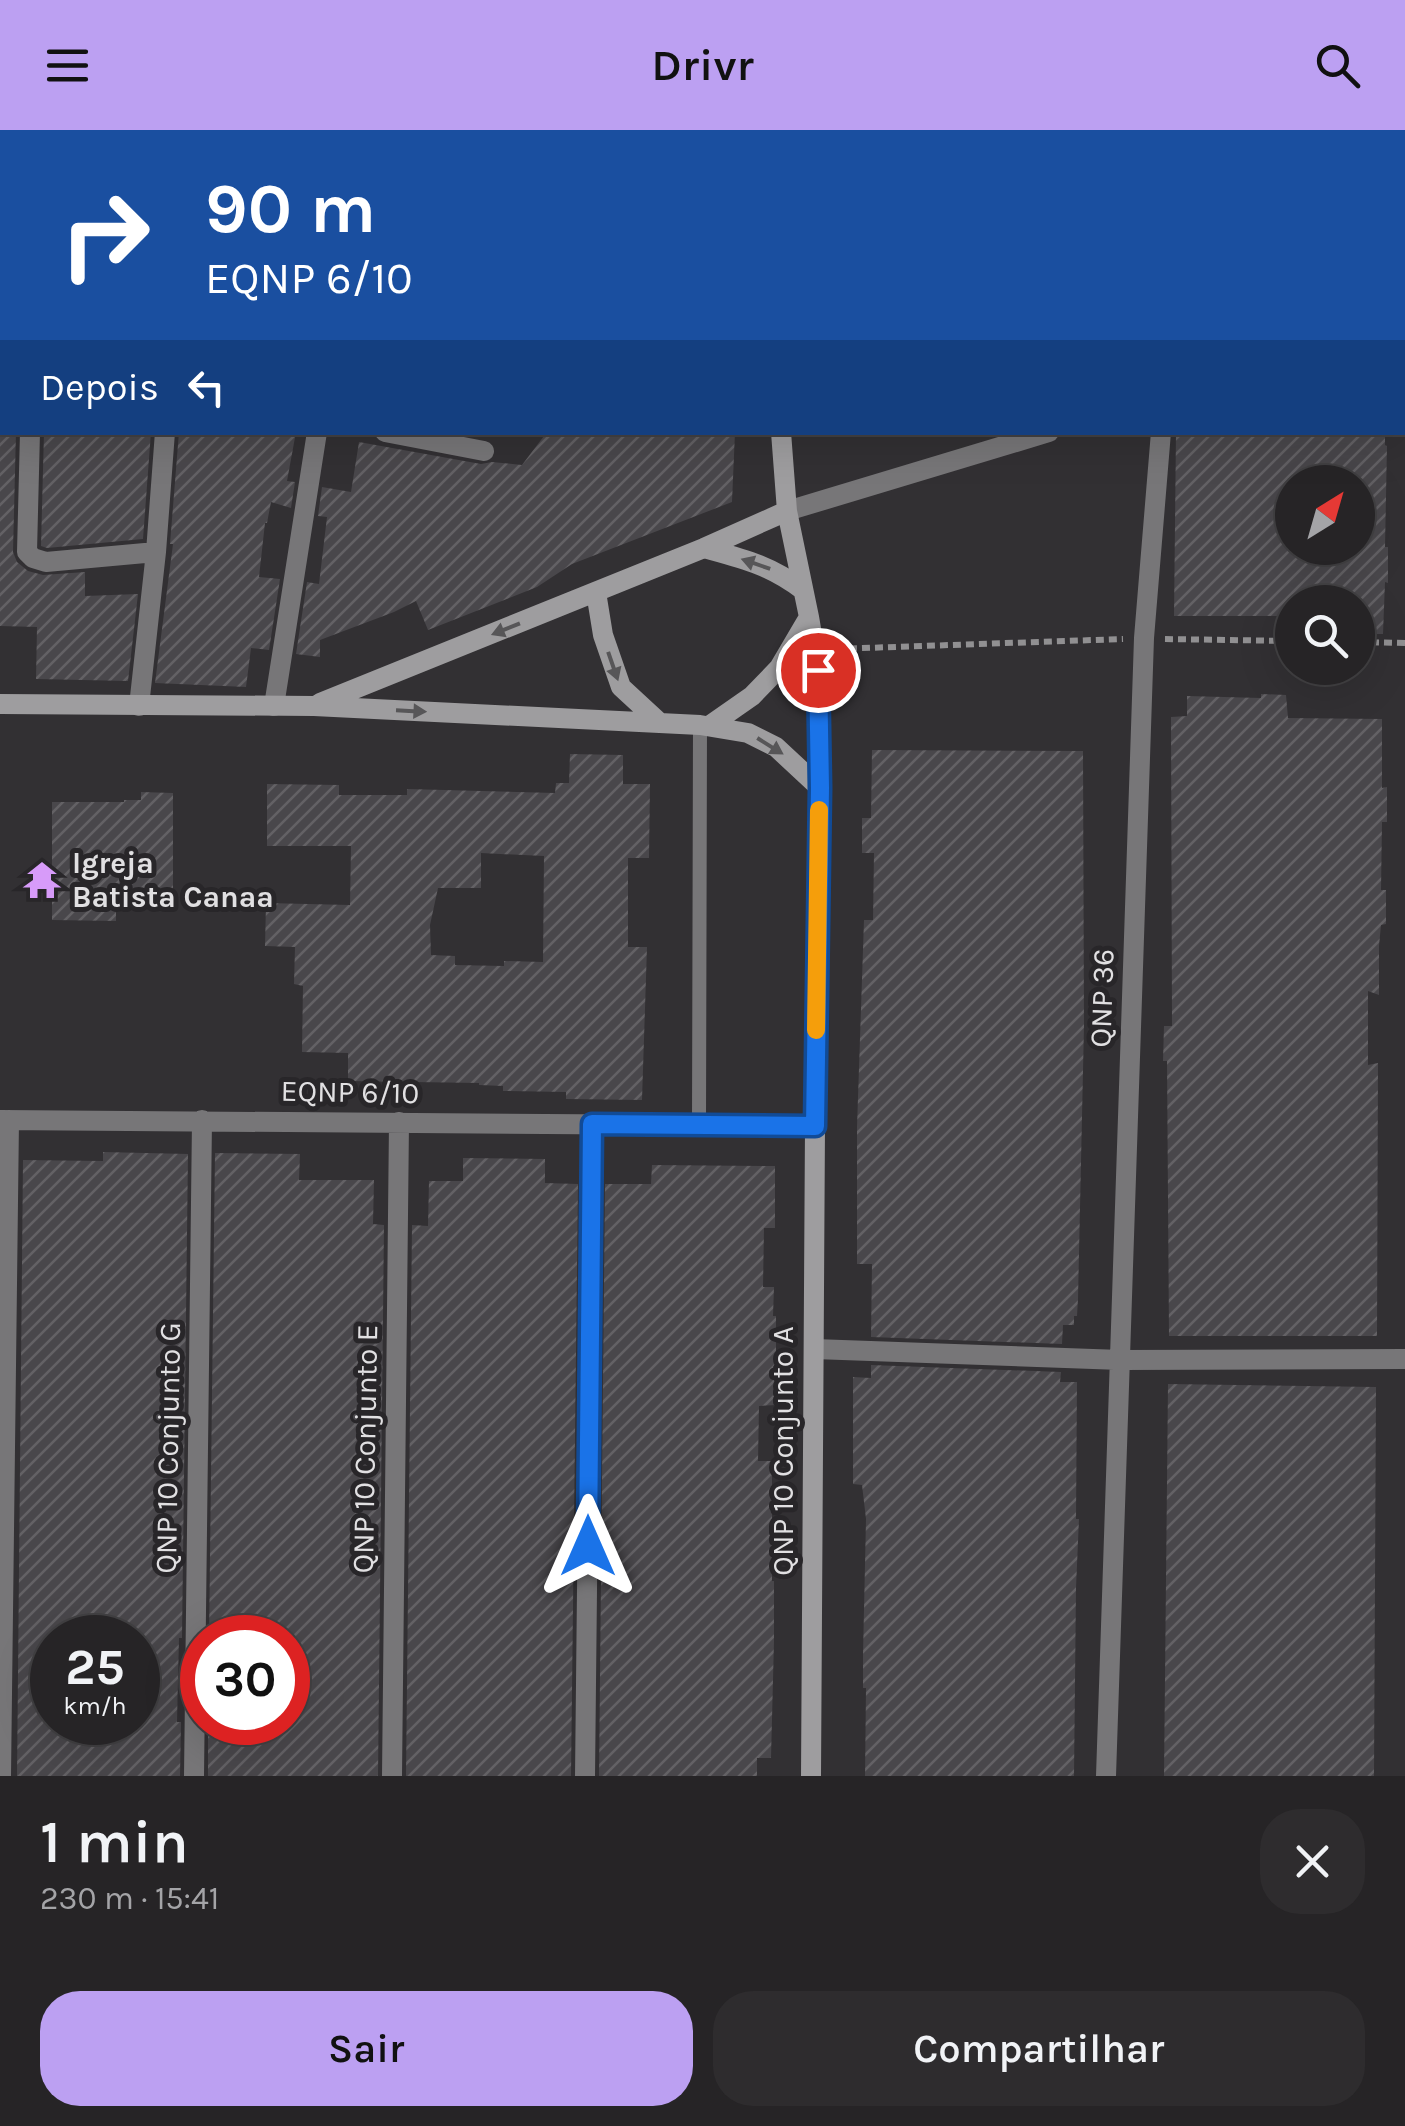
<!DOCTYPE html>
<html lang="pt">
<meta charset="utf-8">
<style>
body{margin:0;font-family:Karla,sans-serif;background:#2e2c2e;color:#f1f3f6;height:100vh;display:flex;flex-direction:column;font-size:38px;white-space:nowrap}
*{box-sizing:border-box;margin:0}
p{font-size:32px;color:#a4a4a7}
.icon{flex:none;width:55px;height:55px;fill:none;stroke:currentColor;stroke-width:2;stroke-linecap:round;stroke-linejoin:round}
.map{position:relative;height:1646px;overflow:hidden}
.details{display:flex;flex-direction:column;background:#262426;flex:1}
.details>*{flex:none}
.hud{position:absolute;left:0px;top:0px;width:1405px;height:305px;box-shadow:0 10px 40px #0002,0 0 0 2px #424143;background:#1a4fa0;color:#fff;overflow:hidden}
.needle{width:65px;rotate:37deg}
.fabs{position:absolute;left:1275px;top:335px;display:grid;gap:20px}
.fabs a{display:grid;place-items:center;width:100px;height:100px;border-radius:50%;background:#262426;box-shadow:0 10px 40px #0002,0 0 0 2px #424143;font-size:50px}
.speed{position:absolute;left:30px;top:1485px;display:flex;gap:20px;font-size:50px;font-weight:700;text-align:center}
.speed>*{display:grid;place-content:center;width:130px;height:130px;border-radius:50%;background:#262426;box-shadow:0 10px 40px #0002,0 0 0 2px #424143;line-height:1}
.speed small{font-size:25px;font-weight:400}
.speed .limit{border:15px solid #d22;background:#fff;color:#111}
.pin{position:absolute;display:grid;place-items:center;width:85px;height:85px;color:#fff;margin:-42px;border:5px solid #fff;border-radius:50%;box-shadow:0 2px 10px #0007}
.me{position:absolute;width:110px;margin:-55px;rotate:0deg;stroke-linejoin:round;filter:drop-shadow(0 0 8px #0008)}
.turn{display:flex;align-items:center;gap:35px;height:210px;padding:0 40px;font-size:45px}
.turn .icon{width:130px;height:130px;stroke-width:2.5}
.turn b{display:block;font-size:70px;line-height:85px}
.then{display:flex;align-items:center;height:95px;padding:0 40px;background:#0003;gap:20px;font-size:38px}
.round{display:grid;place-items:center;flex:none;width:105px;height:105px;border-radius:40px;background:#2e2c2e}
.summary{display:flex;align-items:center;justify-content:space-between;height:170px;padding:0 40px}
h1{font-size:60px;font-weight:600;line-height:75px}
.action{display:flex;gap:20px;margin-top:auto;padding:20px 40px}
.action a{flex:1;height:115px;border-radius:40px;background:#bca0f2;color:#111;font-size:40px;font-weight:600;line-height:115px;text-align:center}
.action a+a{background:#2e2c2e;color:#f1f3f6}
header{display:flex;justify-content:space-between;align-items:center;height:130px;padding:0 40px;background:#bca0f2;color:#111;font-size:45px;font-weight:600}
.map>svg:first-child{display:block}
</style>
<header><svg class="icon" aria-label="menu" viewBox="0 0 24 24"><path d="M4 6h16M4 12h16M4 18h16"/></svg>Drivr<svg class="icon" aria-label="search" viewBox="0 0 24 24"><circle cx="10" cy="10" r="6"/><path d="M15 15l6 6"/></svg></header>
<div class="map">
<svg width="1405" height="1646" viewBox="0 0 1405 1646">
<defs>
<pattern id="building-hatch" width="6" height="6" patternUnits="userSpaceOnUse" patternTransform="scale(2.5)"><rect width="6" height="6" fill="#49474b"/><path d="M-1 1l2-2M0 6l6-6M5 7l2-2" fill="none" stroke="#636165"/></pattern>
</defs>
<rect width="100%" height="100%" fill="#323033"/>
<path fill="url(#building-hatch)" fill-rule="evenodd" d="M0 302H16L13 422 17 432 28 441 43 445 85 442V466L138 464 128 551 36 549 37 497 0 496Z
M44 302H151L143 409 47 418 41 416Z
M179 302H296L287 351 295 352 291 378 271 372 267 393H265L259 447 280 449 269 520 251 518 246 557 155 553 173 414H170Z
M547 302H735L732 372 572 434 537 457 428 500 416 471 394 482 320 510V527L296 524 307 452 319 454 327 387 318 386 322 357 351 362 359 312 481 334 492 332 522 335Z
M1176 302H1385V315L1387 316 1385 417H1388V453L1385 452 1383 504H1358V472H1292V486H1174ZM1292 352H1358V418H1292Z
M1261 564 1286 565 1288 588 1382 589V658L1387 657V692H1382L1381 760H1386V794L1381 795 1379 816V865L1368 861V935L1378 933 1377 1206H1169L1167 931H1163L1164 896H1172L1171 587 1187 586V566L1261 568Z
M872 620 1083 621 1084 896 1078 1169 1077 1186H1074V1195H1063L1062 1214 871 1207 872 1134H857V997L864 790H873L874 723H862V688H871Z
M570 624 623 625V654H650L649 728H628V817H647L642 970 566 969V962L503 961V956L479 955V953L348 951V923L302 922 303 856 294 854 295 817 265 816 266 773 350 775 351 716H267V654L339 655V665H407V659L555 663 556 653H569ZM481 723 544 726 543 832 504 831V836L455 835V826L431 825 430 795 438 758H481Z
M141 662 173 663V777H116V791L52 790V672H124V670H141Z
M103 1022 188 1024 182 1508H179L177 1592H181L180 1646H17L23 1030 103 1031ZM52 1508H138V1592H52Z
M215 1023 300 1024 299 1050H374L373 1094 384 1095 378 1646H208V1592H288V1508H209Z
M463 1028 545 1029V1053L578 1054 571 1646H406L412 1095 428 1096 429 1051H463Z
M652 1035 775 1036V1098H764L763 1157H774L773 1186H776V1275L759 1276 758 1331H772V1451H774V1511L771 1628H757V1646H599L605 1054H651Z
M871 1235 1061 1242 1060 1252H1077L1076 1389H1079L1076 1458 1074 1646H865L866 1558H863V1525L866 1389 862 1355 853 1354V1247L871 1248Z
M1168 1254 1376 1257 1374 1646H1164Z"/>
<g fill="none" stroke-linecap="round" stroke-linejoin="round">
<path stroke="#919092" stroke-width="6" stroke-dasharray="8 5" stroke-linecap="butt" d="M1165 509 1292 511
M1358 512 1405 513
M836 519 1123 509"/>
<path stroke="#777678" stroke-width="14" d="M699 995 700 595"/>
<path stroke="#777678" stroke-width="20" d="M1054 0V2
M39 2V0
M189 2V0
M373 2 374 0
M1274 2V0
M1394 2V0
M1402 95 1405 96
M30 302 27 422 33 428 46 432 156 422
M385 302 484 321
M787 381 1049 302
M139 576 156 422 165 302
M274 576 317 302
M0 990 815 996
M814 1219 1121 1230 1405 1229
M1 1646 9 990
M194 1646 202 990
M392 1646 399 992
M585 1646 592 994
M1106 1646 1144 508 1161 302"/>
<path stroke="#9e9d9f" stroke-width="20" d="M311 0 320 2
M806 2V0
M781 302 787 381 809 487 818 540 820 658 815 996 811 1646
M704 418C744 429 770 435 803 460
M596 462 603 505 621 557 660 593
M320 573 704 418 787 381
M0 574 314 576 700 595 748 603 776 617 820 658
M709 596 752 566 779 538 809 487"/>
</g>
<defs><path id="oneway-solid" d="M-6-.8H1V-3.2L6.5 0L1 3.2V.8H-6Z" transform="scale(2.5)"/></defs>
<g fill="#575658">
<use href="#oneway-solid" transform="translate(756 434) rotate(-161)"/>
<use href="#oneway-solid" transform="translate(506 499) rotate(158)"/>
<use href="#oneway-solid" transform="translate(613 536) rotate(71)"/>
<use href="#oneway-solid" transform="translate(411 581) rotate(3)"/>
<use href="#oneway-solid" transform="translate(770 616) rotate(32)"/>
</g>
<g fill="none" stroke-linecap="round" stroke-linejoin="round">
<g stroke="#114b97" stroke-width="25">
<path id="route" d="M588 1416 592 994 815 996 820 658 818 540"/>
</g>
<use href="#route" stroke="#1a73e8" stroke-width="18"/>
<path stroke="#f59e0b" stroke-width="18" d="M816 900 819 680"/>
</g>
<defs>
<g id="temple-bare" transform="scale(3)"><path d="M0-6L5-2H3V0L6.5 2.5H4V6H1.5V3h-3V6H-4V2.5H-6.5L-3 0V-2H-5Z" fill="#d79bf9" stroke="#282629" stroke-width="2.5" paint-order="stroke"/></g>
</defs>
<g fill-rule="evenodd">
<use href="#temple-bare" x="42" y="750"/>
</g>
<g text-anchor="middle" stroke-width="10" stroke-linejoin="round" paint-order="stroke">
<g font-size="30" font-weight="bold" fill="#e1e0e2" stroke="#282629" text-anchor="start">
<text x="72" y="743">Igreja<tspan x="72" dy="34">Batista Canaa</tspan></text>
</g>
<g font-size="30" fill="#e1e0e2" stroke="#282629">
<text transform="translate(1102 868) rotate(-88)" y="10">QNP 36</text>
<text transform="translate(350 962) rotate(1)" y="10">EQNP 6/10</text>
<text transform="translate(168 1318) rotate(-89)" y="10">QNP 10 Conjunto G</text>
<text transform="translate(365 1319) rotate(-89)" y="10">QNP 10 Conjunto E</text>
<text transform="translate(783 1321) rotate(-90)" y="10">QNP 10 Conjunto A</text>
</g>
</g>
</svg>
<div class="fabs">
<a><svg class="needle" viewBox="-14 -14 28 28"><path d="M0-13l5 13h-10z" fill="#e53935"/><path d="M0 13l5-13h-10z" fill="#a4a4a7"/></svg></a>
<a><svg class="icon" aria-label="search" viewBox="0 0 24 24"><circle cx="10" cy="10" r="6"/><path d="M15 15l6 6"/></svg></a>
</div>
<div class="speed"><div>25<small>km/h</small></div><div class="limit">30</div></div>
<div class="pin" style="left:818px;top:540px;background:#d93025"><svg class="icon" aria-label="arrive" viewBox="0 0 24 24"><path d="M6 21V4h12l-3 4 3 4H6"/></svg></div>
<svg class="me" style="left:588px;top:1416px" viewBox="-20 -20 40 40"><path d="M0-17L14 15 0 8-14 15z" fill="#1a73e8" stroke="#fff" stroke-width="4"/></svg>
<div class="hud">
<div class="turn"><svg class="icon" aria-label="right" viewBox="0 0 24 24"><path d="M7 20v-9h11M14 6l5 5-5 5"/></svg><div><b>90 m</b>EQNP 6/10</div></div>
<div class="then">Depois<svg class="icon" aria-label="left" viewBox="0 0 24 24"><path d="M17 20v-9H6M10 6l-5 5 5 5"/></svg></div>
</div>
</div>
<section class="details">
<div class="summary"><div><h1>1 min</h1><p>230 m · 15:41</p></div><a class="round"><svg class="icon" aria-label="close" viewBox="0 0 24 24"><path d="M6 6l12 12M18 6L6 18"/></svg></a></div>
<div class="action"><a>Sair</a><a>Compartilhar</a></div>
</section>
